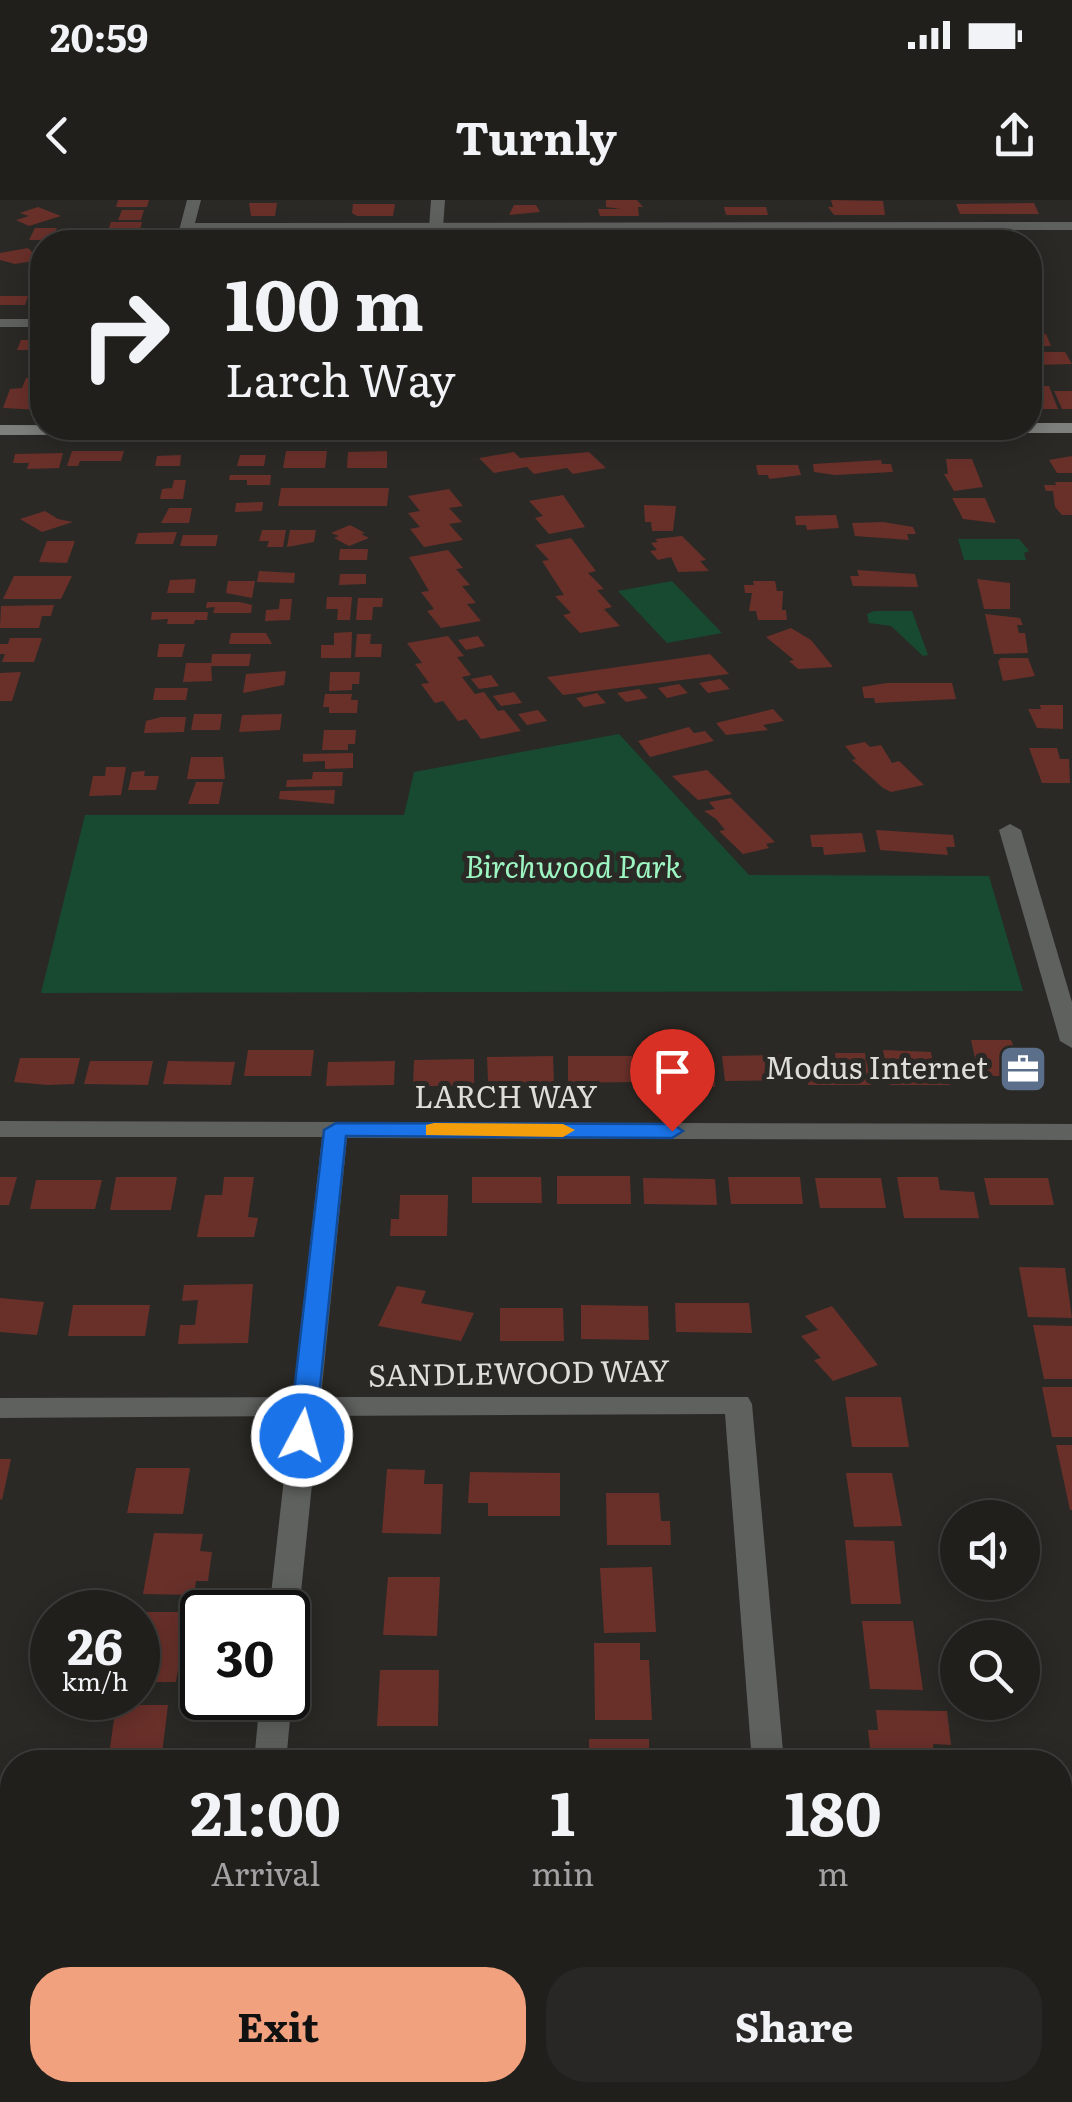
<!DOCTYPE html>
<style>
body{margin:0;font-family:Literata,serif;background:#282725;color:#f1f3f6;height:100vh;display:flex;flex-direction:column;font-size:38px;white-space:nowrap}
*{box-sizing:border-box;margin:0}
p{font-size:32px;color:#a2a2a3}
.icon{flex:none;width:55px;height:55px;fill:none;stroke:currentColor;stroke-width:2;stroke-linecap:round;stroke-linejoin:round}
.map{position:relative;flex:1;overflow:hidden}
.drawer{position:absolute;left:0px;top:1550px;width:1072px;height:352px;display:flex;flex-direction:column;background:#201f1c;border-radius:40px 40px 0 0;box-shadow:0 5px 25px #0003,0 0 0 2px #3d3d3b}
.drawer>*{flex:none}
.guide{position:absolute;left:30px;top:30px;width:1012px;height:210px;border-radius:40px;box-shadow:0 5px 25px #0003,0 0 0 2px #3d3d3b;background:#201f1c;color:#f1f3f6;overflow:hidden}
.tools{position:absolute;left:940px;top:1300px;display:grid;gap:20px}
.tools a{display:grid;place-items:center;width:100px;height:100px;border-radius:50%;background:#201f1c;box-shadow:0 5px 25px #0003,0 0 0 2px #3d3d3b;font-size:50px}
.speed{position:absolute;left:30px;top:1390px;display:flex;gap:20px;font-size:50px;font-weight:700;text-align:center}
.speed>*{display:grid;place-content:center;width:130px;height:130px;border-radius:50%;background:#201f1c;box-shadow:0 5px 25px #0003,0 0 0 2px #3d3d3b;line-height:1}
.speed small{font-size:25px;font-weight:400}
.speed .limit{border:5px solid #111;border-radius:15px;background:#fff;color:#111}
.pin{position:absolute;display:grid;place-items:center;width:85px;height:85px;color:#fff;margin:-102px -42px;border-radius:50% 50% 50% 0;rotate:-45deg;box-shadow:0 0 10px #0007}
.pin .icon{rotate:45deg}
.me{position:absolute;width:110px;margin:-55px;rotate:6deg;stroke-linejoin:round;filter:drop-shadow(0 0 8px #0008)}
.turn{display:flex;align-items:center;gap:35px;height:210px;padding:0 30px;font-size:45px}
.turn .icon{width:130px;height:130px;stroke-width:2.5}
.turn b{display:block;font-size:70px;line-height:85px}
.eta{display:flex;justify-content:space-evenly;align-items:center;height:170px;text-align:center}
.eta b{font-size:60px;font-weight:700;line-height:70px}
.primary-button{display:flex;gap:20px;margin-top:auto;padding:20px 30px}
.primary-button a{flex:1;height:115px;border-radius:40px;background:#f1a17d;color:#111;font-size:40px;font-weight:700;line-height:115px;text-align:center}
.primary-button a+a{background:#282725;color:#f1f3f6}
.status{display:flex;justify-content:space-between;align-items:center;height:70px;padding:0 50px;background:#201f1c;direction:ltr}
.status svg{height:28px;fill:currentColor}
header{display:flex;justify-content:space-between;align-items:center;height:130px;padding:0 30px;background:#201f1c;font-size:45px;font-weight:700}
.map>svg:first-child{display:block}
</style>
<div class="status"><b>20:59</b><svg viewBox="0 0 49 12"><path d="M0 12V9h3v3zM5 12V6h3v6zM10 12V3h3v9zM15 12V0h3v12zM26 1h20v11H26zM47 4h2v5h-2z"/></svg></div>
<header><svg class="icon" aria-label="back" viewBox="0 0 24 24"><path d="M15 5l-7 7 7 7"/></svg>Turnly<svg class="icon" aria-label="share" viewBox="0 0 24 24"><path d="M12 15V3M7 8l5-5 5 5M5 13v7h14v-7"/></svg></header>
<div class="map">
<svg width="1072" height="1902" viewBox="0 0 1072 1902">
<rect width="100%" height="100%" fill="#2a2925"/>
<path fill="#174a30" d="M958 339H1019L1029 351 1024 353 1026 360H964Z
M672 381 722 433 667 443 618 391Z
M874 411H912L928 455 923 456 891 426 869 423 867 414Z
M619 534 749 675 989 676 1023 791 41 793 85 615H404L414 572Z"/>
<path fill="#69302a" d="M118 0H149L147 7H116Z
M606 0H637L643 7H638L639 16H600L598 9H621L606 7Z
M831 0 883 1 885 15H834L828 7H833Z
M249 3H277L275 16H251Z
M1034 3 1039 14H960L956 4Z
M353 4H395L393 16H357L352 13Z
M514 5H536L540 12 509 15Z
M38 7 61 16 29 26 16 20 29 16 20 13Z
M724 7H766L768 15H726Z
M122 10H144L141 20H118Z
M111 22H142L139 34H107Z
M35 28H57L51 40H29Z
M642 36 643 42H595V37Z
M838 36H896L898 42H840Z
M28 48 40 60 15 64 0 60V53Z
M0 96H28L25 105H0Z
M1030 134H1046L1051 146H1030Z
M21 140H42V150H17Z
M1030 152H1065L1072 164 1037 165Z
M26 178H42V188L29 191H42V210L3 208 10 189 22 188Z
M1030 186H1049L1058 209H1036Z
M1054 191H1072V209H1062Z
M72 251H124L121 261H80L78 266H67Z
M286 251H327L325 268H283Z
M387 251V268H347L348 252Z
M514 252 520 258 589 252 606 268 573 274 567 268 534 274 527 267 494 273 479 258Z
M63 253 59 268 27 269 29 263H13L15 254Z
M181 255 180 266H155L157 256Z
M240 255H266L264 266H237Z
M1072 256V273H1057L1049 260Z
M946 259H972L983 287 954 291 944 274H948Z
M881 260 882 264H891L893 272 835 275 814 272 813 264Z
M756 265H798L801 275 769 279 768 275H758Z
M230 275H271L270 285H247V280H229Z
M174 280H186L183 299H160L162 289 172 288Z
M1055 282H1072V315H1062L1055 307 1053 291H1046L1044 285H1056Z
M281 288H389L387 306H278Z
M449 289 463 306 449 308 462 322 449 324 463 340 424 347 410 329 420 327 408 313 420 311 408 296Z
M563 295 585 327 549 334 535 318 543 316 529 301Z
M952 298H985L996 323 963 319Z
M263 302 262 311 235 312 236 303Z
M644 305 676 306 673 331H652L651 322H645Z
M169 308H192L189 323H161Z
M45 311 58 319 73 322 42 332 20 319Z
M836 315 839 328 807 330 806 325H796L795 316Z
M883 322 913 327 916 334H907L909 340 855 336 852 323Z
M350 325 365 333 361 334 369 338 349 346 334 338 339 336 331 333Z
M262 330H286L283 347H267L269 341H259Z
M290 330H316L314 342 287 347Z
M177 332 173 344H135L138 333Z
M183 335H218L216 346H180Z
M682 336 706 360 700 361 709 371 678 372 671 357 658 360 650 351 657 350 651 343 658 342 655 339Z
M571 338 596 371 588 373 604 389 597 390 612 407 604 409 620 426 580 433 563 415 571 413 555 396 564 395 542 361 549 360 535 345Z
M47 341H75L67 363 39 362Z
M340 349H368L367 360H339Z
M448 350 463 368 456 369 470 385 462 386 476 403 467 404 481 421 441 428 427 411 434 409 421 392 429 391 409 357Z
M857 370 915 374 918 387 853 386 850 376H859Z
M259 371 295 373 294 383 257 382Z
M340 374H366V384L339 385Z
M14 376H72L61 399H3Z
M196 379 194 393H167L170 380Z
M977 379 1010 383V409H984Z
M228 381H255L252 398 226 393Z
M753 381H775L777 391H783L782 410H786L787 420H758L756 411H749L752 393H745L744 385H754Z
M327 397H352L350 420H337L338 409H326Z
M358 398H383L382 407H373L372 420H356Z
M280 399H292L290 420 265 421 266 410 279 409Z
M207 402H240L252 405 251 413H213L215 407 206 408Z
M54 405 51 416H42L39 428H0L1 406Z
M152 412H208L207 420H195L194 424H167L168 419 151 420Z
M985 414 1020 418 1023 425H1017L1019 433H1025L1028 453 994 454Z
M791 428 811 440 833 467 798 469 789 461 794 460 766 437Z
M352 432 351 458H321V445H334V433Z
M231 433H266L272 444H229Z
M357 434H371L370 444H382L381 457H355Z
M448 436 464 456 457 457 471 475 462 477 475 494 484 492 498 511 504 510 521 531 481 539 466 519 458 521 443 501 435 503 421 484 429 483 415 464 422 463 407 443Z
M478 436 485 446 466 450 458 440Z
M10 438H42L34 462H2L5 454H0V444H8Z
M159 444H185L182 457H157Z
M212 454H251L249 466H211Z
M710 454 729 474 563 495 547 477Z
M1001 458H1028L1035 476 1003 481 998 461Z
M186 463H211L212 481 183 482Z
M286 471 284 485 243 493 246 474Z
M21 472 12 501H0V473Z
M330 472H360L359 484H352V490L329 491Z
M491 475 499 486 479 489 471 479Z
M720 479 730 489 708 493 699 483Z
M887 483H952L956 499 875 503 874 498H864L862 487Z
M679 484 688 493 667 498 658 488Z
M155 488H188L186 500H153Z
M639 489 648 498 626 502 617 493Z
M514 492 522 503 501 506 493 496Z
M597 493 606 503 584 507 576 498Z
M325 494H352L351 500H358L357 513H329V507H323Z
M1040 505H1063V529L1037 528 1028 509H1041Z
M773 509 784 521 763 525 768 530 726 535 716 523Z
M538 510 547 521 527 525 518 514Z
M194 514H222L220 530H191Z
M282 514 280 530 239 532 242 515Z
M161 517H186L184 532 144 533 146 521Z
M689 527 694 533 705 531 714 541 650 557 638 541Z
M324 530H356L355 544H348V550H322Z
M865 542 870 547 881 545 892 563 899 561 924 585 891 592 883 588 852 560 856 559 845 546Z
M1029 548H1057L1060 559H1069L1070 583H1042Z
M353 553V568L325 569V561L303 562V554Z
M191 557H223L225 579H187Z
M106 567H126L121 595 89 596 93 576H105Z
M707 570 732 594 698 600 672 576Z
M145 571 144 576H159L156 590H128L132 572Z
M313 572H343L342 586 286 587 287 580 312 579Z
M196 582H223L219 604H188Z
M335 590 334 604 279 599 280 591Z
M731 598 775 642 766 644 769 648 743 654 719 631 725 630 716 619 704 611 715 609 709 602Z
M876 630 953 635 955 647H946L948 655 880 650Z
M862 633 866 652 824 655 823 647H812L810 635Z
M971 840H1011L1025 876H979Z
M248 850H314L311 876H244Z
M883 850 931 852 933 863H946L950 885H890Z
M835 853H865L871 885H808L805 862H836Z
M787 855 791 880 725 881 722 856Z
M553 856 554 883 488 882 487 857Z
M568 856H632L633 882 568 883Z
M20 858H80L74 884 48 885 14 882Z
M474 859V886H413L414 860Z
M90 861H153L148 885 84 884Z
M168 861 235 862 231 885 163 884Z
M395 861 394 885 326 886 328 862Z
M649 863H713L715 887H650Z
M557 976H630L631 1004H557Z
M0 977H17L9 1005H0Z
M116 977H177L171 1010H110Z
M224 977H254L248 1017 258 1018 254 1037H197L205 995H222Z
M472 977H541L542 1003H472Z
M728 977H800L803 1004H731Z
M897 977H938L940 990 974 992 979 1018H904Z
M643 978 715 979 717 1005 644 1004Z
M815 978H881L886 1008H820Z
M984 978H1048L1054 1005H990Z
M36 980H102L95 1009H30Z
M400 995H448L447 1036H390L391 1019H399Z
M1019 1067 1065 1068 1072 1118 1028 1117Z
M253 1084 248 1143 178 1144 180 1125H195L198 1100 182 1101 184 1085Z
M397 1086 426 1091 421 1103 474 1113 461 1141 378 1126Z
M0 1098 44 1102 37 1135 0 1132Z
M675 1103H749L752 1133 676 1132Z
M73 1105H150L145 1136H68Z
M581 1105 648 1106 649 1140 581 1139Z
M832 1106 878 1165 833 1181 814 1160 821 1158 801 1136 818 1130 805 1116Z
M500 1108H563L564 1141H500Z
M1033 1125 1072 1126V1179H1044Z
M1042 1187H1072V1237H1052Z
M845 1197H901L909 1247H852Z
M1056 1245H1072V1310H1070Z
M0 1259H11L2 1300 0 1299Z
M136 1268H190L183 1314 127 1313Z
M387 1269 425 1270 424 1284H443L441 1334 382 1333Z
M470 1272 560 1273V1316H488V1303H468Z
M846 1273H892L902 1326 854 1327Z
M606 1293H659L661 1321H670L671 1345H607Z
M154 1333 203 1334 200 1351 212 1352 208 1381H196L194 1395 143 1394Z
M845 1340 894 1341 901 1404H851Z
M652 1367 656 1432 604 1433 600 1368Z
M388 1377H440L437 1436 383 1435Z
M138 1412H187L176 1482H138Z
M862 1421H913L923 1490 870 1489Z
M594 1443H640V1460H649L652 1520H595Z
M380 1470H439L438 1526H377Z
M116 1505H168L161 1562H108Z
M876 1510 947 1511 951 1545 933 1544 935 1562H880V1557H871L868 1530H878Z
M589 1539H649V1562H589Z
M433 1549V1562H371V1551Z
M603 1890H664L665 1902H603Z
M922 1890H983L985 1902H924Z"/>
<g fill="none" stroke-linecap="round" stroke-linejoin="round">
<path fill="#5f615f" fill-rule="evenodd" d="M187 0H201L195 23 1072 22V30L193 31 190 42H176Z
M0 119H42V127H0Z
M1010 624 1021 630 1072 802V848L1060 841 999 630Z
M0 921 1072 924V940L347 938 321 1197H748L752 1204 784 1562H752L725 1214 319 1216 299 1412 295 1420 288 1422V1412H269L291 1216 0 1218V1198L293 1197 322 937H0Z
M288 1490 292 1498 286 1562H254L260 1498H288Z
M1060 1750H1072V1780H1060Z
M778 1890H814L816 1902H780Z"/>
<path fill="#5f615f" fill-rule="evenodd" d="M431 0H445L442 42H428Z"/>
<path fill="#7e807d" fill-rule="evenodd" d="M1030 223H1072V233L0 235V225L1030 228Z"/>
</g>
<path fill="#1a73e8" stroke="#114b97" stroke-width="2.5" d="M336 923 672 924 683 931 672 938 346 936 315 1236 302 1245 289 1236 324 930Z"/>
<path fill="#f59e0b" d="M434 923 563 924 575 930 563 937 426 935V925Z"/>
<defs>
<g id="office-square" transform="scale(2.5)"><rect x="-9" y="-9" width="18" height="18" rx="4" fill="#5c6f8a" stroke="#2a2925"/><path d="M-6-3h4V-5.5h4V-3h4V5H-6ZM-1-4.5V-3h2v-1.5ZM-6 0V1H6V0Z" fill="#fff"/></g>
</defs>
<g fill-rule="evenodd">
<use href="#office-square" x="1023" y="869"/>
</g>
<g text-anchor="middle" stroke-width="10" stroke-linejoin="round" paint-order="stroke">
<g font-size="30" font-style="italic" fill="#9df6c2" stroke="#2a2925">
<text x="573" y="678">Birchwood Park</text>
</g>
<g font-size="30" fill="#ddddda" stroke="#2a2925" text-anchor="end">
<text x="988" y="879">Modus Internet</text>
</g>
<g font-size="30" fill="#ddddda" stroke="#2a2925">
<text x="506" y="908">LARCH WAY</text>
<text transform="translate(519 1174) rotate(-1)" y="10">SANDLEWOOD WAY</text>
</g>
</g>
</svg>
<div class="tools">
<a><svg class="icon" aria-label="sound" viewBox="0 0 24 24"><path d="M4 9h4l5-4v14l-5-4H4zM17 9q2 3 0 6"/></svg></a>
<a><svg class="icon" aria-label="search" viewBox="0 0 24 24"><circle cx="10" cy="10" r="6"/><path d="M15 15l6 6"/></svg></a>
</div>
<div class="speed"><div>26<small>km/h</small></div><div class="limit">30</div></div>
<div class="pin" style="left:672px;top:931px;background:#d93025"><svg class="icon" aria-label="arrive" viewBox="0 0 24 24"><path d="M6 21V4h12l-3 4 3 4H6"/></svg></div>
<svg class="me" style="left:302px;top:1236px" viewBox="-20 -20 40 40"><circle r="17" fill="#1a73e8" stroke="#fff" stroke-width="3"/><path d="M0-11L8 9 0 5-8 9z" fill="#fff"/></svg>
<div class="guide">
<div class="turn"><svg class="icon" aria-label="right" viewBox="0 0 24 24"><path d="M7 20v-9h11M14 6l5 5-5 5"/></svg><div><b>100 m</b>Larch Way</div></div>
</div>
<section class="drawer">
<div class="eta">
<div><b>21:00</b><p>Arrival</p></div>
<div><b>1</b><p>min</p></div>
<div><b>180</b><p>m</p></div>
</div>
<div class="primary-button"><a>Exit</a><a>Share</a></div>
</section>
</div>
